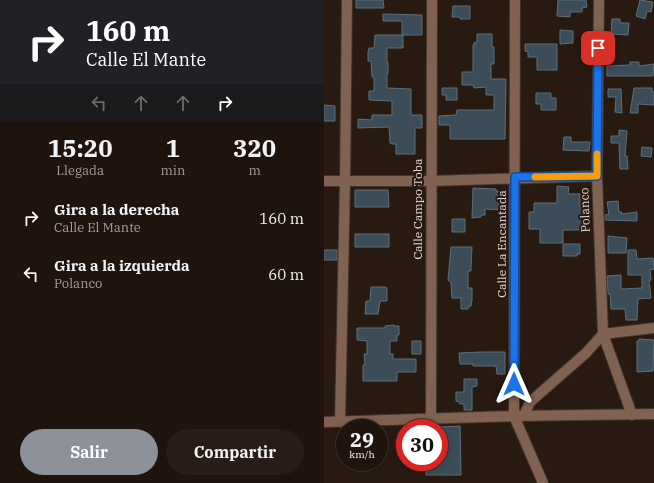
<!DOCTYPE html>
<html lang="es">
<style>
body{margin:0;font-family:"IBM Plex Serif",serif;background:#271d16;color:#f1f3f6;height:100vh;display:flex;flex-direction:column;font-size:15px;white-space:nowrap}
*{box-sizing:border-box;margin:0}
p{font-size:13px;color:#a19e9d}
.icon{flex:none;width:22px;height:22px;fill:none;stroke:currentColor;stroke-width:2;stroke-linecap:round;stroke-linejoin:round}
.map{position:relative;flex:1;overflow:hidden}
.drawer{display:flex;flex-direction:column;background:#1f140d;width:324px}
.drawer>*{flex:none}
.guide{background:#202124;color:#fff;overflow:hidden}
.speed{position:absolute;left:12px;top:419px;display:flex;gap:8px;font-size:20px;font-weight:700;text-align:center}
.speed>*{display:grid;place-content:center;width:52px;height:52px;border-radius:50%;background:#1f140d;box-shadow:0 2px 10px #0003,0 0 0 1px #3c332e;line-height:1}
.speed small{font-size:10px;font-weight:400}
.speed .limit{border:6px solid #d22;background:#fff;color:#111}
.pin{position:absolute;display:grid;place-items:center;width:34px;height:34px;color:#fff;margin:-17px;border-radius:8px;box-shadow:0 2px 6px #0006}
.me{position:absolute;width:44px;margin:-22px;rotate:0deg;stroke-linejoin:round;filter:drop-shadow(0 0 3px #0008)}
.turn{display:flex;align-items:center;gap:14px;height:84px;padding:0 20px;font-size:18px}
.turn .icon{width:52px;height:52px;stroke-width:2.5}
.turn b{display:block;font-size:28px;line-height:34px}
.lanes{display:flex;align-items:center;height:38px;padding:0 20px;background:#0003;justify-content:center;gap:20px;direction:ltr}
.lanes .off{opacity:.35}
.eta{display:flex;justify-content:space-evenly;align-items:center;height:68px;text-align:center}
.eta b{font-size:24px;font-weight:700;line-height:28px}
.cta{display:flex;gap:8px;margin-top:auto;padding:8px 20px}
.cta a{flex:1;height:46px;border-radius:24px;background:#8c9099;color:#fff;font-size:16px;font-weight:700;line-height:46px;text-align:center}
.cta a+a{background:#271d16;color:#f1f3f6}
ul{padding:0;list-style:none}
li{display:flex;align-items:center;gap:12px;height:56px;padding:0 20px}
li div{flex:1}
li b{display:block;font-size:15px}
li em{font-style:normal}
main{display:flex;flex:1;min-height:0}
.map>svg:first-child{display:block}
</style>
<main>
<section class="drawer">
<div class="guide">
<div class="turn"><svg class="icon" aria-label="right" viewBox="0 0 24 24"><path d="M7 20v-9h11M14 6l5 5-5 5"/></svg><div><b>160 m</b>Calle El Mante</div></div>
<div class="lanes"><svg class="icon off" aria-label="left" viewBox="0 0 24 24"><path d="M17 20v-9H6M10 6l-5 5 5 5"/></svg><svg class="icon off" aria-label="ahead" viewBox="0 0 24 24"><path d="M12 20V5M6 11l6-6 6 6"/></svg><svg class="icon off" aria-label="ahead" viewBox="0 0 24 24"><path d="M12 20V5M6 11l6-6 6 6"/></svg><svg class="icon" aria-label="right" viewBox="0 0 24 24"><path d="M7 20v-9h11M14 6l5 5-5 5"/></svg></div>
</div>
<div class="eta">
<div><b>15:20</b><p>Llegada</p></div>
<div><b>1</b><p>min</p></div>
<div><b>320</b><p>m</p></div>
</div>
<ul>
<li><svg class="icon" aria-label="right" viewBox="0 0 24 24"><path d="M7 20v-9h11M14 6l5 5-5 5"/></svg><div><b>Gira a la derecha</b><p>Calle El Mante</p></div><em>160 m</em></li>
<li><svg class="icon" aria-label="left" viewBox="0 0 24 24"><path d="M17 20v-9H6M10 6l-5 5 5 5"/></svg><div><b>Gira a la izquierda</b><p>Polanco</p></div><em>60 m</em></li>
</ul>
<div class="cta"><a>Salir</a><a>Compartir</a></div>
</section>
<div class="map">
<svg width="330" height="483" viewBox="0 0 330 483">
<rect width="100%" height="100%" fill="#291a11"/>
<path fill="#3c4d59" stroke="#5d6f7c" d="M32 0H59L60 8H32Z
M234 0H262L263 7 258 8V12H246V17L233 16Z
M316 0 329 2 327 12 323 11 321 19 312 16Z
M129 6H146V19H136V17H128Z
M59 14 98 15V35H78V21H59Z
M288 19H296V23H305L304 35 287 34Z
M236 30 249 31V43L236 44Z
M153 34H168V47H170V64H167V79H182L181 139H126V125H115V116L132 115 133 110H170V95H162V87L150 88 149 85H138V72H149V46L150 43 153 42Z
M51 35H79V48H63V62H64V74H63V88L87 89V115H98V128H91V154H72V144H68L66 143 65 127 34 128V119L48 120V115H68V101L45 100V91H50V77H48L47 61H44V52L45 48H50Z
M201 44H233V70H213V57H204V52L201 51Z
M306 62H315V66L330 64 329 76H283V66L306 65Z
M118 88H133V100H122V95H118Z
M310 88H328V92H330V105L314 104V113H306Z
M284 89H297L298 113 291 112 292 97H284Z
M212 93H227V98H232V110H217V104H212Z
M0 105 11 106V121H0Z
M295 130 303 131 301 156H303L304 169H296L295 143H287V136H295Z
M240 137H247V142H266L265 151 239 150Z
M318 147 328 148 327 157 317 156Z
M233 186 245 187 244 194H256V207H266V216H260V230H239V243H216V229H205V212H210V203H233Z
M149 188 172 189V191L180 192 178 210 161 209V215H157V217L148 218Z
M31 190H64L65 207H31Z
M294 201 295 212H298L297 214 313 212V221L281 220V215L285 214 283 202Z
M128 219H141V232H128Z
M31 234H65V247H31Z
M284 236 303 238 302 253H284Z
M239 244H256V254H253V256H239Z
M127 247H148L147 268V271H144V288H148V300L147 306 144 307V309H137V298H128L127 283 124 280Z
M0 250H13V260H0Z
M304 250H312L313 259 329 258 330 265V269L326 270 327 280 325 281 327 298 314 299 313 320H302L301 309H287L286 294H284L283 276 297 275V289L318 288V275H304Z
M47 287H62L63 289V301H56L54 314H41L42 301H46Z
M70 325V326H75V335H73V341H66V354H69V359H92V372H73V381H39V365H41L40 354H43V341L33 340V328H61V326Z
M315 339 330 340 329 371 313 372V341H315Z
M88 341H97V354H88Z
M158 352H181V374H173L172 366H149V364H136L135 353Z
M140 379H153V386L148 387V410H140V404H136L135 402 132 401V392H140Z
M136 426 137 475H102V462H115V427Z"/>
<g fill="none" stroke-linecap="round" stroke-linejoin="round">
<g stroke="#43342c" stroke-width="12">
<path id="minor" d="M191 0 190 416 219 483
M275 0 273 176 279 334 308 415
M0 181H107L273 176
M200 416 206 402 262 353 279 334 330 328
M107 418 108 0
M0 422 190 416 330 414
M16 422 21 182 23 0"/>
</g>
<use href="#minor" stroke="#81614f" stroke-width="10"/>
</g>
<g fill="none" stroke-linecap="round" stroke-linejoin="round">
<g stroke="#114b97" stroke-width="10">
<path id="route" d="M190 384 191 177 273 176 274 48"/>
</g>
<use href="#route" stroke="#1a73e8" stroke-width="7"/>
<path stroke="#f59e0b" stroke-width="7" d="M211 177 273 176V154"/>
</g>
<g text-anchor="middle" stroke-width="4" stroke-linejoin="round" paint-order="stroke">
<g font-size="12" fill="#e1d6d0" stroke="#291a11">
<text transform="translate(94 209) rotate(-90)" y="4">Calle Campo Toba</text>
<text transform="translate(261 210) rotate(-92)" y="4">Polanco</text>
<text transform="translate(178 244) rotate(-90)" y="4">Calle La Encantada</text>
</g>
</g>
</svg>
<div class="speed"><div>29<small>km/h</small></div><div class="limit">30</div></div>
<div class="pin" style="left:274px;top:48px;background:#d93025"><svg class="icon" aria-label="arrive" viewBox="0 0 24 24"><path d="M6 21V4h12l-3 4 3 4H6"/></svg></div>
<svg class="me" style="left:190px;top:384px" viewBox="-20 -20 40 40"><path d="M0-17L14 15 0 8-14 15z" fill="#1a73e8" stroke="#fff" stroke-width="4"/></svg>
</div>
</main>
